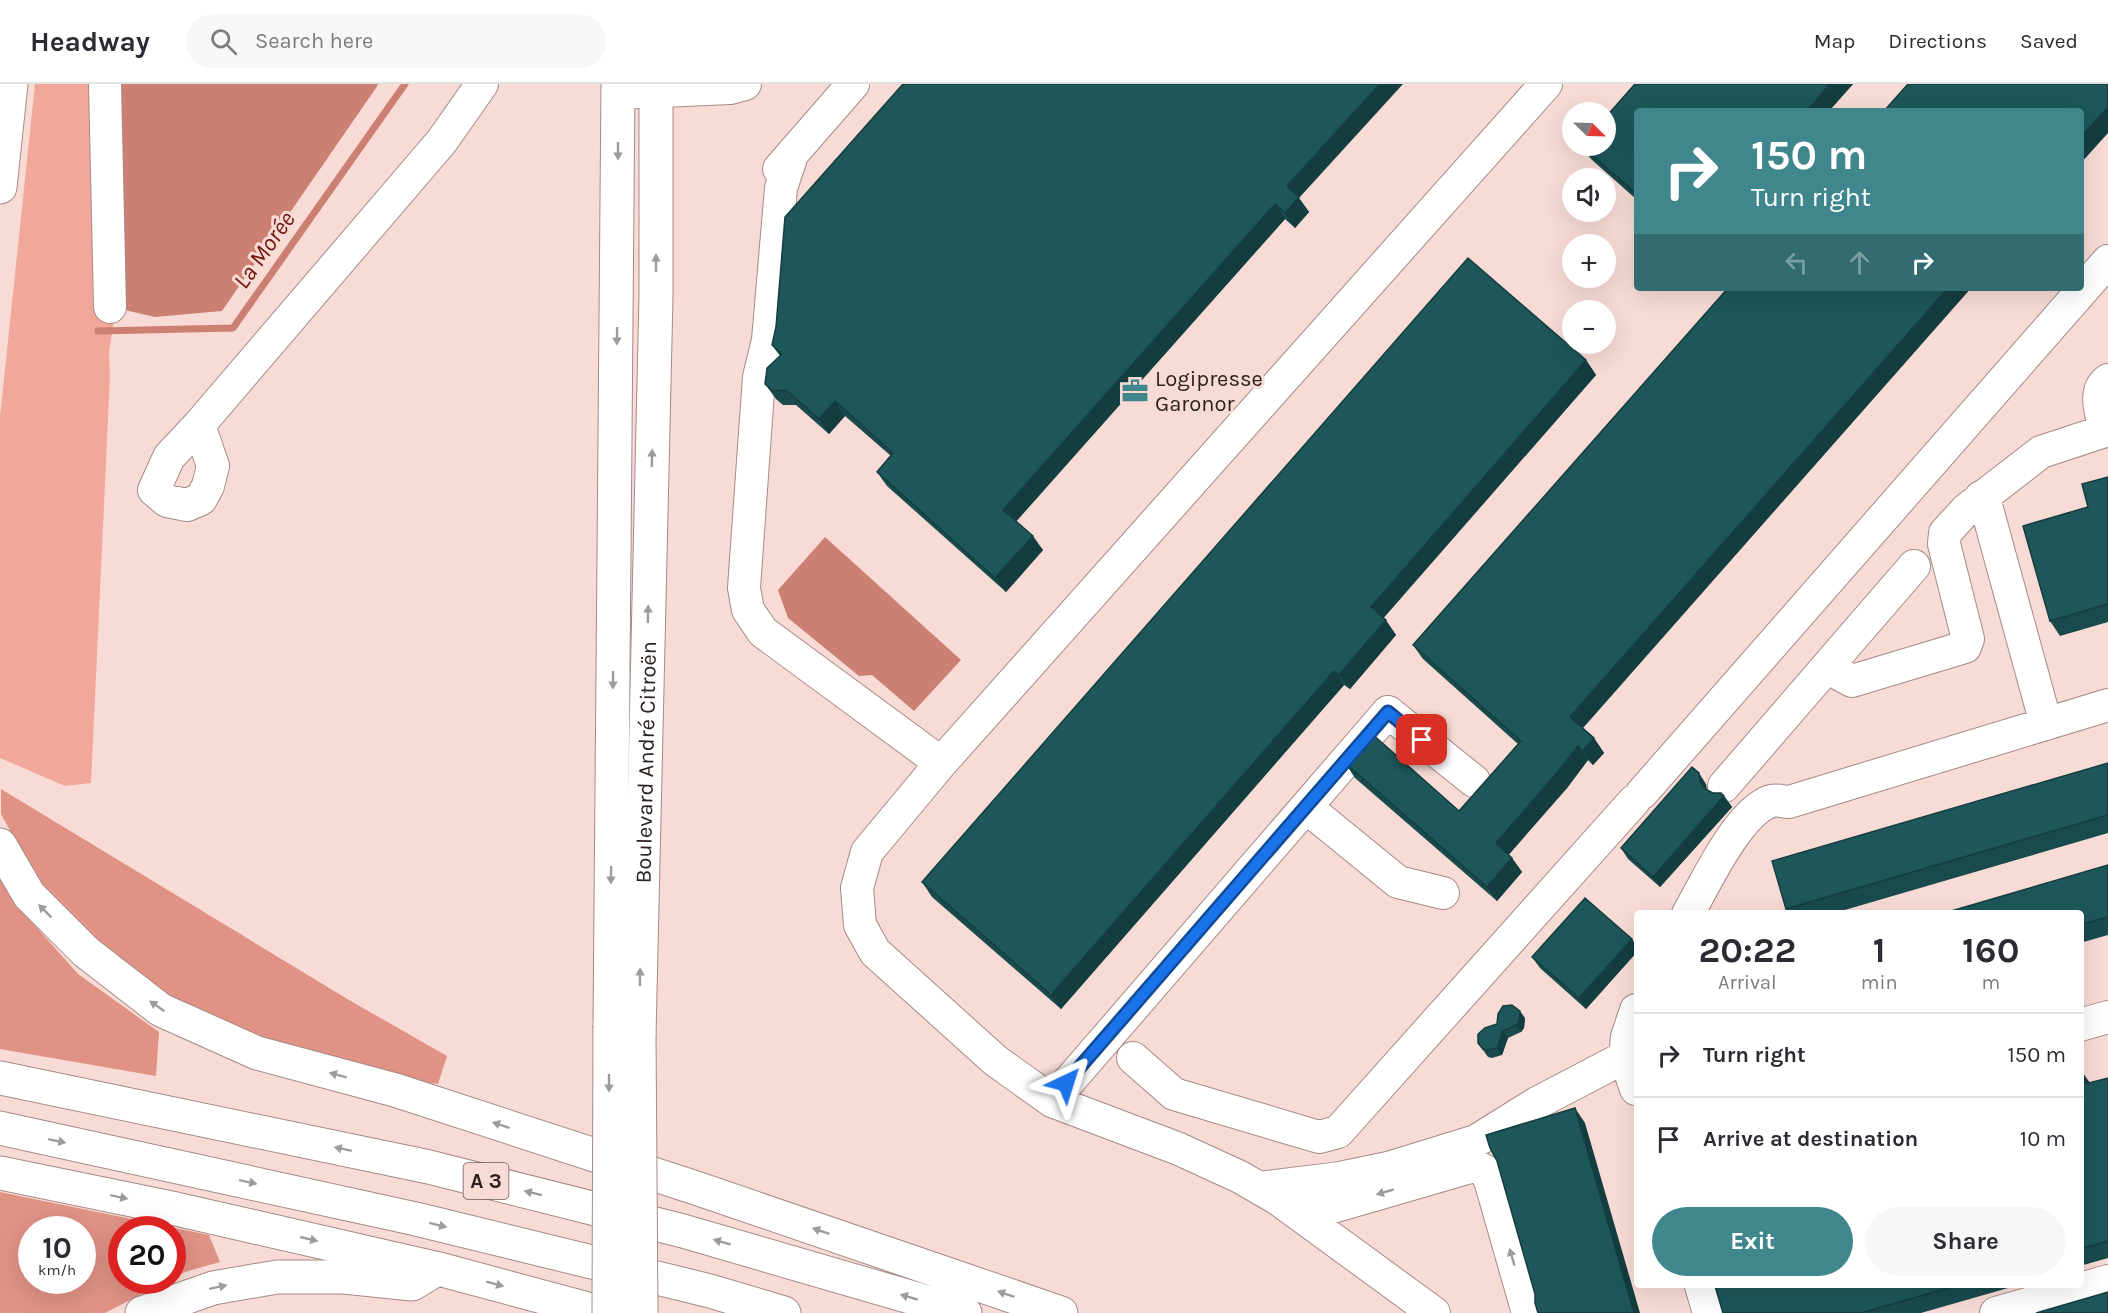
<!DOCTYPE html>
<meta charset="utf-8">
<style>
body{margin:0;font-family:Karla,sans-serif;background:#f7f7f7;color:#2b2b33;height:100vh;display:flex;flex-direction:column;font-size:22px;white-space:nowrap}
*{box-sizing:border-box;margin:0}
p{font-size:20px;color:#7c7c81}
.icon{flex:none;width:33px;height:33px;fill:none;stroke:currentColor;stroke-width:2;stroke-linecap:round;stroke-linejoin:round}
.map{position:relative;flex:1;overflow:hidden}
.details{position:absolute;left:1634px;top:826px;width:450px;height:378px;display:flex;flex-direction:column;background:#fff;border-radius:6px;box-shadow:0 6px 24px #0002}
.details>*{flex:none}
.guide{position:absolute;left:1634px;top:24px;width:450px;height:183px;border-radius:6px;box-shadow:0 6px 24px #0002;background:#3f878c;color:#fff;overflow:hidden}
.needle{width:39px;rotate:113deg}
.controls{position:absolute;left:1562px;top:18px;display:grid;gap:12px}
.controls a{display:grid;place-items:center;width:54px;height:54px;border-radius:50%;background:#fff;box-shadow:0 6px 24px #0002;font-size:30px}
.speed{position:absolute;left:18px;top:1132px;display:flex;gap:12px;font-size:30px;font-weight:700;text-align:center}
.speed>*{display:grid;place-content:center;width:78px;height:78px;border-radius:50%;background:#fff;box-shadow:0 6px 24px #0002;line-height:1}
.speed small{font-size:15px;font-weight:400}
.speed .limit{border:9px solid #d22;background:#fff;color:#111}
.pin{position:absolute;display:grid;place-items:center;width:51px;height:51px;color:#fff;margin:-26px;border-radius:12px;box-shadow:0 3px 9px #0006}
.me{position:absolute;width:66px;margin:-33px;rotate:41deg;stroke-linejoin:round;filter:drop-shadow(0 0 4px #0008)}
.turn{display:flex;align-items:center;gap:21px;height:126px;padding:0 18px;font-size:27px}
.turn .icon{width:78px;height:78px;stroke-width:2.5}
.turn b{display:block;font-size:42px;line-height:51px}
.lanes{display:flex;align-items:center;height:57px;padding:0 18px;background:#0003;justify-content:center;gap:30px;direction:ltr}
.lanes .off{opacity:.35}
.eta{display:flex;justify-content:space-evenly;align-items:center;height:102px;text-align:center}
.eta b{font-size:36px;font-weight:700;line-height:42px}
.primary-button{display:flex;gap:12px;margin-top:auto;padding:12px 18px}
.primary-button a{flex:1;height:69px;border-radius:36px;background:#3f878c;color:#fff;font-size:24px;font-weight:700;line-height:69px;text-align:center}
.primary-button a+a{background:#f7f7f7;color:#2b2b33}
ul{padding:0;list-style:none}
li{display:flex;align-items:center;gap:18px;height:84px;padding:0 18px;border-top:2px solid #e1e1e2}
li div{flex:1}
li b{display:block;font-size:22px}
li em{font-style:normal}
header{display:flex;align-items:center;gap:36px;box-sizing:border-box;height:84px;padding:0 30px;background:#fff;border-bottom:2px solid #e1e1e2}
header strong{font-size:28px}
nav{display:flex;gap:33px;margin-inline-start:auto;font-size:21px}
.search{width:420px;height:54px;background:#f7f7f7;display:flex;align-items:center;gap:15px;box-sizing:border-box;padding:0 21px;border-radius:33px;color:#7c7c81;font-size:22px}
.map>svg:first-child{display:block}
</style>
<header>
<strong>Headway</strong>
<div class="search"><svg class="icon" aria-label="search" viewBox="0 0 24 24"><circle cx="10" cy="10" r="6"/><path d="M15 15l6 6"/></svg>Search here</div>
<nav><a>Map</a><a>Directions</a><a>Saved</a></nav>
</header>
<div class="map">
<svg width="2108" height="1229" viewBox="0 0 2108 1229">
<rect width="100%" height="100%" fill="#f8dbd5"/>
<path fill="#f2a79b" d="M35 0H111L116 224 109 268 110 292 91 699 65 702 0 674V333Z"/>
<path fill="#e09285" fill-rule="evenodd" d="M1 705 349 916 447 972 438 1000 403 996 266 958 171 918 95 860 42 805 1 730Z
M0 793 16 820 78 890 159 948 156 992 0 965Z
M0 1108 209 1151 220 1178 185 1188 173 1194 172 1146H122V1197H167L105 1229H0ZM32 1146H82V1197H32Z"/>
<path fill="#cc7f73" d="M111 0H377L378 1 222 227 155 233 116 224Z
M825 453 961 576 914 627 872 591 859 592 788 534 778 506Z"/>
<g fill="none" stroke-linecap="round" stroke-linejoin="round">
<path stroke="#cc7f73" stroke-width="7" d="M98 247 233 244 405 0"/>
<g stroke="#a58a85" stroke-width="34">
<path id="minor" d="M105 0 110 223
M618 9 730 4 745 0
M792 71 781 104 768 256 759 293 744 504 748 526 763 548 941 679
M779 85 853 0
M199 341 213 382 208 402 201 415 187 421 167 417 154 406 169 373 199 341 442 57 482 0
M2105 347C2102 331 2092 308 2108 296
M1981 413 1987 425 2046 640
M1829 582 1841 591 1852 597 1965 563 1968 555 1944 460 1945 449 1966 426 2041 368 2108 346
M1724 702 1914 482
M1642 709 2108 177
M1306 723 1398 798 1443 809
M1688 830C1705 800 1738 728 1771 717 1776 715 1784 718 1789 718L2108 621
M1636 926 1627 953 1625 973 1636 1005
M2080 941 2108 933
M1133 974 1174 1010 1319 1053 1338 1048 1634 717
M1052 1017 1388 628 1474 697
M1259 1104 1340 1094 1388 1084 1476 1057 1537 1019 1625 973 1636 955
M1302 1132 1474 1082 1484 1086 1490 1096 1528 1229
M1701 1202 1709 1229
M1434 1229 1278 1115 1240 1093 1179 1065 1052 1017 996 977 875 868 860 841 857 804 867 768 941 679 1546 0
M1996 1229 2108 1197"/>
</g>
<g stroke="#a58a85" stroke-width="35">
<g id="major">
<path d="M0 103 11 0"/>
<path d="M610 941 618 0"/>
<path id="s1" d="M639 952 656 212V0"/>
</g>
</g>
<g stroke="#a58a85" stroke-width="35">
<path id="highway" d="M0 761 29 811 86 868 161 926 257 969 395 1006 696 1104 1061 1229
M0 994 429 1083 683 1147 965 1229
M0 1044 416 1135 710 1207 784 1229
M0 1089 176 1125 439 1185 602 1229
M142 1229 213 1204 277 1193H344L412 1200 432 1188"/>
</g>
<use href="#minor" stroke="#fff" stroke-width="32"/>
<use href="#major" stroke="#fff" stroke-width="33"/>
<use href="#highway" stroke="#fff" stroke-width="33"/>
<g stroke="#a58a85" stroke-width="35" stroke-linecap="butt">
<path id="major-bridge" d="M639 952 641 1229
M609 1229 610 941"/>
</g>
<use href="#major-bridge" stroke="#fff" stroke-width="33"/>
</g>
<path fill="#194b4d" d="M1635 0H1853L1829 27H1636V115L1591 75 1581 62Z
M1299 114 1309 128 1295 144 1285 135 1016 437 1043 466 1006 508 887 402 877 388 891 372 845 332 829 350 796 321H783L776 315 765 300 780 272 772 261Z
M1728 204H1971L1583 644 1594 654 1604 669 1593 681 1588 676 1567 704 1508 771 1512 774 1522 788 1497 817 1355 694 1345 679 1459 727 1518 660 1423 575 1413 561Z
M1586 276 1596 291 1383 534 1396 551 1350 605 1344 601 1061 925 932 813 922 798Z
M2108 393V538L2060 552 2050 537 2088 423Z
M2108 679V749L1831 830H1789L1786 825Z
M1706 700 1707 706 1713 709 1724 712 1732 723 1660 803 1628 775 1621 764Z
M2108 781V851L2080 859V830Z
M1632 855 1636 862V869L1586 925 1540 884 1532 873Z
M1525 934 1524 944 1521 948 1508 954 1502 971 1492 974 1488 973 1478 959Z
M2080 988H2082L2090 999 2108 994V1174L2080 1182Z
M1715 1202H2015L1921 1229H1723Z"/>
<path fill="#143d3f" d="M1380 0H1403L1299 114 1309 128 1295 144 1285 129 1287 102Z
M1830 0H1853L1829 27H1807Z
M2108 23V49L2080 80V54Z
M1275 120 1285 135 1014 440 1003 426Z
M1948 204H1971L1580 647 1570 633Z
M1586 276 1596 291 1381 537 1371 523Z
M835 317 845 332 829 350 819 335Z
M1033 452 1043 466 1006 508 995 494Z
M1386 536 1396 551 1350 605 1339 591Z
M1334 587 1344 601 1061 925 1051 911Z
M1594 654 1604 669 1593 681 1583 667Z
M1578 662 1588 676 1567 704 1506 774 1496 759Z
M1699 689 1706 700 1707 708 1700 698Z
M1724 712 1732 723 1660 803 1653 793Z
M1512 774 1522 788 1497 817 1487 803Z
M1632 855 1636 862V869L1586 925 1579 914Z
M1520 927 1525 934 1524 944 1521 948 1516 941Z
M1503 947 1508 954 1502 971 1497 964Z
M2082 988 2092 1002 2085 1000Z
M1575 1024 1585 1039 1640 1229H1634Z"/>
<path fill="#1d575a" stroke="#143d3f" stroke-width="1.5" d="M903 0H1380L1287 102 1299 113 1285 129 1275 120 1003 426 1033 452 995 494 877 388 893 369 835 317 819 335 786 306 773 307 765 300 767 284 782 270 772 261 776 243 785 133Z
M1635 0H1830L1807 27H1636V109L1581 62H1605V34Z
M1908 0H2108V23L2080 54V27H1884Z
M1468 174 1586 276 1371 523 1386 536 1339 591 1334 587 1051 911 922 798Z
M1728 204H1948L1570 633 1594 654 1583 667 1578 662 1557 689 1496 759 1512 774 1487 803 1345 679 1371 649 1459 727 1521 657 1413 561Z
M2108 393V520L2050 537 2023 442 2088 423 2082 400Z
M2108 679V731L1786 825 1772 777Z
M1692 683 1699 689 1700 698 1705 705 1713 709H1721L1724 712 1653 793 1621 764Z
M2108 781V833L2080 841V830H1941Z
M1585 814 1632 855 1579 914 1532 873Z
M1512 921 1520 927 1519 937 1516 941 1503 947 1497 964 1487 966 1483 965 1478 959V950L1485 944 1497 940 1498 930 1503 922Z
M2080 988H2082L2085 1000 2108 994V1157L2080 1165Z
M1575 1024 1634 1229H1538L1535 1219V1210L1497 1077 1490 1064 1486 1051Z
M1715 1202H1955L1861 1229H1723Z
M2108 1208V1229H2036Z"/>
<defs><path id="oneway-solid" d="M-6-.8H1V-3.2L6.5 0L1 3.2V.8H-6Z" transform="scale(1.5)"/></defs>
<g fill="#a09b9a">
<use href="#oneway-solid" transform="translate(618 67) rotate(90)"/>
<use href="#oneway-solid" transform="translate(656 179) rotate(-90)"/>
<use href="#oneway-solid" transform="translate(617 252) rotate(91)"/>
<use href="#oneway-solid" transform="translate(652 374) rotate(-89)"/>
<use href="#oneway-solid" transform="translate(648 530) rotate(-89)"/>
<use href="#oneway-solid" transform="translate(613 596) rotate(91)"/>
<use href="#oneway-solid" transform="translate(611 791) rotate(91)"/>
<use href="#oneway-solid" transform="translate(45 827) rotate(-135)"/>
<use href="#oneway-solid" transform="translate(640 893) rotate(-89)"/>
<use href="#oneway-solid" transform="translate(157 922) rotate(-145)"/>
<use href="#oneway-solid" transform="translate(338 991) rotate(-165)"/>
<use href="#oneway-solid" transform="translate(609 999) rotate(90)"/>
<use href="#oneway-solid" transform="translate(501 1041) rotate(-162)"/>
<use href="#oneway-solid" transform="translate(57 1057) rotate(12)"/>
<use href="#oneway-solid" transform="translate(343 1065) rotate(-168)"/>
<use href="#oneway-solid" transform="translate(248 1098) rotate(12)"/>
<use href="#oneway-solid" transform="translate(1385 1108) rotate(164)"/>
<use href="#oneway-solid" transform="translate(533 1109) rotate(-166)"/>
<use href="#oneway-solid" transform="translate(119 1113) rotate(12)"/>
<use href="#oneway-solid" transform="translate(438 1141) rotate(14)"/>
<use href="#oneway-solid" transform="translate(821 1147) rotate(-161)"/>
<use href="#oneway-solid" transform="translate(309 1155) rotate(13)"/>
<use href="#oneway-solid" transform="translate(722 1158) rotate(-164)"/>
<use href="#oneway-solid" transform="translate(1512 1173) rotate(-106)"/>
<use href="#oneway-solid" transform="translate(495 1200) rotate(15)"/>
<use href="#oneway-solid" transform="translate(218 1203) rotate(-12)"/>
<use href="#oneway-solid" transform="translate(1006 1210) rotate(-161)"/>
<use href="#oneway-solid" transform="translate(909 1213) rotate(-164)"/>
</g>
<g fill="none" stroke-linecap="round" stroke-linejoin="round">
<g stroke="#114b97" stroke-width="15">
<path id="route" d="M1066 999 1388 628 1422 656"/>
</g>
<use href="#route" stroke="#1a73e8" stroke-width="10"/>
</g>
<defs>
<g id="office-bare" transform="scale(2.07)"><path d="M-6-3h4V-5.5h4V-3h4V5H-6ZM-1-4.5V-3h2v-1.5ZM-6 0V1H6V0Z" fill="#3f878c" stroke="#f8dbd5" stroke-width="2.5" paint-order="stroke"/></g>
</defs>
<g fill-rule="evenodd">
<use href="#office-bare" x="1135" y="307"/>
</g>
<g text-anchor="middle" stroke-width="6" stroke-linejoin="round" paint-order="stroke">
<rect fill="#f8dbd5" stroke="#685956" stroke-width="1.5" x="463.5" y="1079" width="45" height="36" rx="4.5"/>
<g font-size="21" font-weight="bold" fill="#2b211f">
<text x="486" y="1104">A 3</text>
</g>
<g font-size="22" fill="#2b211f" stroke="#f8dbd5" text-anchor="start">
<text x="1155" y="302">Logipresse<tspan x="1155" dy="25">Garonor</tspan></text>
</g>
<g font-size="22" fill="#2b211f" stroke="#f8dbd5">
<text dy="8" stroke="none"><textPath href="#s1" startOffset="274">Boulevard André Citroën</textPath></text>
</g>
<g font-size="24" font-style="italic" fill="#71140c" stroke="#f8dbd5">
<text transform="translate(264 166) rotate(-55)" y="8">La Morée</text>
</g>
</g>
</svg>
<div class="controls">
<a><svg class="needle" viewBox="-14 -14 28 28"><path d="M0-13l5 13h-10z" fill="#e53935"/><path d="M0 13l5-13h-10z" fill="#7c7c81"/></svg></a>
<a><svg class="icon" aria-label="sound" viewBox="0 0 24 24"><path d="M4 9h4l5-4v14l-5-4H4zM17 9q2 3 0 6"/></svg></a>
<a>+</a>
<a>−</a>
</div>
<div class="speed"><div>10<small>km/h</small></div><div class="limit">20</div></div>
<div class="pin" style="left:1422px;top:656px;background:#d93025"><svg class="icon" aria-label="arrive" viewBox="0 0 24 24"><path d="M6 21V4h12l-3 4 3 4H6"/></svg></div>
<svg class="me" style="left:1066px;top:999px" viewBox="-20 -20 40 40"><path d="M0-17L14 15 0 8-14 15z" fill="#1a73e8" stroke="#fff" stroke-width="4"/></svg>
<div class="guide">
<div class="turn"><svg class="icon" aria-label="right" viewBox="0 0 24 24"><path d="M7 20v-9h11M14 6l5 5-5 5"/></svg><div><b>150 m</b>Turn right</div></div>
<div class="lanes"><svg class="icon off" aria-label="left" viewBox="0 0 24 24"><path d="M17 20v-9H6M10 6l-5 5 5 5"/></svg><svg class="icon off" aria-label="ahead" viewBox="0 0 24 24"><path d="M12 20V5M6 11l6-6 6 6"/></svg><svg class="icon" aria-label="right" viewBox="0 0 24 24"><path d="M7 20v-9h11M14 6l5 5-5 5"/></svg></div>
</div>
<section class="details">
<div class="eta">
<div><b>20:22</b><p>Arrival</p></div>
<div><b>1</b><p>min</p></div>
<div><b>160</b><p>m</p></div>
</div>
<ul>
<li><svg class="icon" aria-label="right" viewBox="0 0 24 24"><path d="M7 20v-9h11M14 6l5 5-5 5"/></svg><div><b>Turn right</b></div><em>150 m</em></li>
<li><svg class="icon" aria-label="arrive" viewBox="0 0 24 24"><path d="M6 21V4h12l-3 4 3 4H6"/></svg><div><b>Arrive at destination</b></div><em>10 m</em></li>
</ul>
<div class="primary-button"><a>Exit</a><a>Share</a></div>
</section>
</div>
